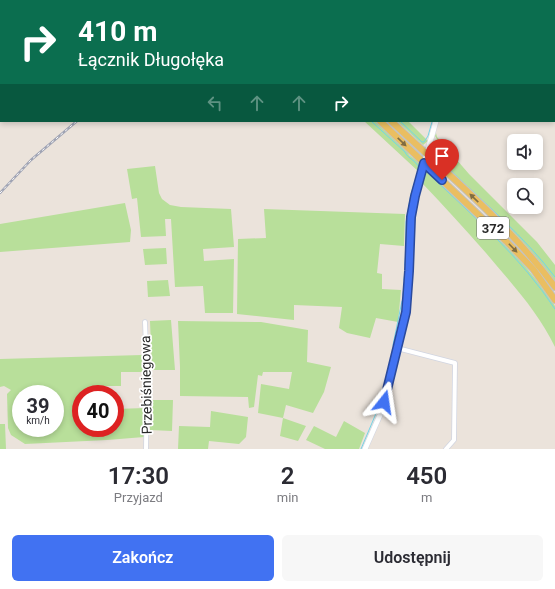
<!DOCTYPE html>
<html lang="pl">
<meta charset="utf-8">
<style>
body{margin:0;font-family:Roboto,sans-serif;background:#f7f7f7;color:#2b2b33;height:100vh;display:flex;flex-direction:column;font-size:15px;white-space:nowrap}
*{box-sizing:border-box;margin:0}
p{font-size:13px;color:#7c7c81}
.icon{flex:none;width:22px;height:22px;fill:none;stroke:currentColor;stroke-width:2;stroke-linecap:round;stroke-linejoin:round}
.map{position:relative;height:449px;overflow:hidden}
.details{display:flex;flex-direction:column;background:#fff;flex:1}
.details>*{flex:none}
.banner{position:absolute;left:0px;top:0px;width:555px;height:122px;box-shadow:0 2px 6px #0003;background:#0b6e4f;color:#fff;overflow:hidden}
.buttons{position:absolute;left:507px;top:134px;display:grid;gap:8px}
.buttons a{display:grid;place-items:center;width:36px;height:36px;border-radius:6px;background:#fff;box-shadow:0 2px 6px #0003;font-size:20px}
.speed{position:absolute;left:12px;top:385px;display:flex;gap:8px;font-size:20px;font-weight:700;text-align:center}
.speed>*{display:grid;place-content:center;width:52px;height:52px;border-radius:50%;background:#fff;box-shadow:0 2px 6px #0003;line-height:1}
.speed small{font-size:10px;font-weight:400}
.speed .limit{border:6px solid #d22;background:#fff;color:#111}
.pin{position:absolute;display:grid;place-items:center;width:34px;height:34px;color:#fff;margin:-41px -17px;border-radius:50% 50% 50% 0;rotate:-45deg;box-shadow:0 0 4px #0007}
.pin .icon{rotate:45deg}
.me{position:absolute;width:44px;margin:-22px;rotate:15deg;stroke-linejoin:round;filter:drop-shadow(0 0 3px #0008)}
.turn{display:flex;align-items:center;gap:14px;height:84px;padding:0 12px;font-size:18px}
.turn .icon{width:52px;height:52px;stroke-width:2.5}
.turn b{display:block;font-size:28px;line-height:34px}
.lanes{display:flex;align-items:center;height:38px;padding:0 12px;background:#0003;justify-content:center;gap:20px;direction:ltr}
.lanes .off{opacity:.35}
.eta{display:flex;justify-content:space-evenly;align-items:center;height:68px;text-align:center}
.eta b{font-size:24px;font-weight:600;line-height:28px}
.cta{display:flex;gap:8px;margin-top:auto;padding:8px 12px}
.cta a{flex:1;height:46px;border-radius:6px;background:#4172f2;color:#fff;font-size:16px;font-weight:600;line-height:46px;text-align:center}
.cta a+a{background:#f7f7f7;color:#2b2b33}
.map>svg:first-child{display:block}
</style>
<div class="map">
<svg width="555" height="449" viewBox="0 0 555 449">
<rect width="100%" height="100%" fill="#ebe3db"/>
<path fill="#b8df9a" fill-rule="evenodd" d="M0 0H240L1 1 0 47Z
M364 121H376L408 152 409 155 420 163 419 172Z
M397 121H408L428 141 423 145Z
M436 133 437 137 469 174 537 242 555 265V281L535 257 514 233 431 153 430 151 436 148 440 144 435 136Z
M155 166 159 193 162 199 170 205 181 207 231 209 234 247 203 249 204 261 234 259 233 313H205L203 286 175 287 171 219H165L166 236 141 237 137 198 132 199 127 169Z
M427 171 431 173 520 260 546 292 555 306V347C538 311 511 283 486 253 465 229 444 206 422 183L424 174Z
M125 203 131 230 130 242 0 252V224Z
M264 209 405 214 404 246 380 244 377 273 382 274V289L401 290 398 322 376 318 370 338 347 333 339 328 342 307 294 305V320L237 314 238 239 266 238Z
M166 248 167 264 145 265 143 249Z
M168 280 170 296 148 297 147 281Z
M171 320 175 370H152L150 321Z
M178 321 261 322 308 330 307 362 331 367 324 392 313 413 286 405 283 418 306 426 298 441 280 436 283 418 258 413 261 384 289 389 292 372H263L262 376 258 375 254 407 249 408 248 397 180 396V367Z
M142 355 143 372H121V386H104V394H81V428H115V409L145 408 144 437 107 440 25 444 11 435 8 428 7 394 11 390 4 386 0 387V359ZM21 394H55V428H21Z
M150 400H173L172 431 150 430Z
M211 411 248 417 246 437 239 444 209 441 208 449H178L179 426 210 427Z
M344 421 365 433 359 449H325L306 440 314 426 336 437Z
M0 424H5L6 449H0Z"/>
<g fill="none" stroke-linecap="round" stroke-linejoin="round">
<path stroke="#72d4e9" stroke-width="1" d="M282 0 283 1
M371 121 405 152C408 159 416 160 419 168L411 194 406 222V245
M400 121 422 142H424L428 136 432 122
M433 154 443 161 448 168C484 203 524 236 555 277
M430 175C474 217 521 257 555 309
M405 265 406 249
M404 280 405 271
M403 295 404 286
M393 345 402 301
M381 400 393 349
M361 449 380 404"/>
<g stroke="#d1d5e1" stroke-width="5.5">
<path id="minor" d="M145 322 147 375 146 449
M397 348 455 363 454 440 446 449"/>
</g>
<g stroke="#d1d5e1" stroke-width="6">
<path id="tertiary" d="M480 1V0
M365 449 380 415 405 312 409 271 411 217 415 196 436 121"/>
</g>
<g stroke="#c3c3c3" stroke-width="8">
<path id="primary" d="M254 0 255 1
M265 0 266 1
M380 121 506 241 533 269 555 300
M391 121C447 174 509 224 555 287"/>
</g>
<use href="#minor" stroke="#fff" stroke-width="4"/>
<use href="#tertiary" stroke="#fff" stroke-width="5"/>
<use href="#primary" stroke="#eabe61" stroke-width="6"/>
<g stroke="#9fa3b3" stroke-width="2.5">
<path id="rail" d="M241 1 242 0
M0 193 31 160 77 121"/>
</g>
<use href="#rail" stroke="#fff" stroke-width="1" stroke-dasharray="3" stroke-linecap="butt"/>
</g>
<defs><path id="oneway-solid" d="M-6-.8H1V-3.2L6.5 0L1 3.2V.8H-6Z"/></defs>
<g fill="#806c42">
<use href="#oneway-solid" transform="translate(402 142) rotate(44)"/>
<use href="#oneway-solid" transform="translate(474 198) rotate(-136)"/>
<use href="#oneway-solid" transform="translate(513 248) rotate(46)"/>
</g>
<g fill="none" stroke-linecap="round" stroke-linejoin="round">
<g stroke="#2a4a9d" stroke-width="10">
<path id="route" d="M384 402 406 312 409 271 411 217 415 196 424 163 442 180"/>
</g>
<use href="#route" stroke="#4172f2" stroke-width="7"/>
</g>
<g text-anchor="middle" stroke-width="3.5" stroke-linejoin="round" paint-order="stroke">
<rect fill="#fff" stroke="#696969" stroke-width="1" x="477" y="217" width="32" height="22" rx="3"/>
<g font-size="13" font-weight="bold" fill="#292929">
<text x="493" y="233">372</text>
</g>
<g font-size="14" fill="#292929" stroke="#fff">
<text transform="translate(146 385) rotate(-91)" y="5">Przebiśniegowa</text>
</g>
</g>
</svg>
<div class="buttons">
<a><svg class="icon" aria-label="sound" viewBox="0 0 24 24"><path d="M4 9h4l5-4v14l-5-4H4zM17 9q2 3 0 6"/></svg></a>
<a><svg class="icon" aria-label="search" viewBox="0 0 24 24"><circle cx="10" cy="10" r="6"/><path d="M15 15l6 6"/></svg></a>
</div>
<div class="speed"><div>39<small>km/h</small></div><div class="limit">40</div></div>
<div class="pin" style="left:442px;top:180px;background:#d93025"><svg class="icon" aria-label="arrive" viewBox="0 0 24 24"><path d="M6 21V4h12l-3 4 3 4H6"/></svg></div>
<svg class="me" style="left:384px;top:402px" viewBox="-20 -20 40 40"><path d="M0-17L14 15 0 8-14 15z" fill="#4172f2" stroke="#fff" stroke-width="4"/></svg>
<div class="banner">
<div class="turn"><svg class="icon" aria-label="right" viewBox="0 0 24 24"><path d="M7 20v-9h11M14 6l5 5-5 5"/></svg><div><b>410 m</b>Łącznik Długołęka</div></div>
<div class="lanes"><svg class="icon off" aria-label="left" viewBox="0 0 24 24"><path d="M17 20v-9H6M10 6l-5 5 5 5"/></svg><svg class="icon off" aria-label="ahead" viewBox="0 0 24 24"><path d="M12 20V5M6 11l6-6 6 6"/></svg><svg class="icon off" aria-label="ahead" viewBox="0 0 24 24"><path d="M12 20V5M6 11l6-6 6 6"/></svg><svg class="icon" aria-label="right" viewBox="0 0 24 24"><path d="M7 20v-9h11M14 6l5 5-5 5"/></svg></div>
</div>
</div>
<section class="details">
<div class="eta">
<div><b>17:30</b><p>Przyjazd</p></div>
<div><b>2</b><p>min</p></div>
<div><b>450</b><p>m</p></div>
</div>
<div class="cta"><a>Zakończ</a><a>Udostępnij</a></div>
</section>
